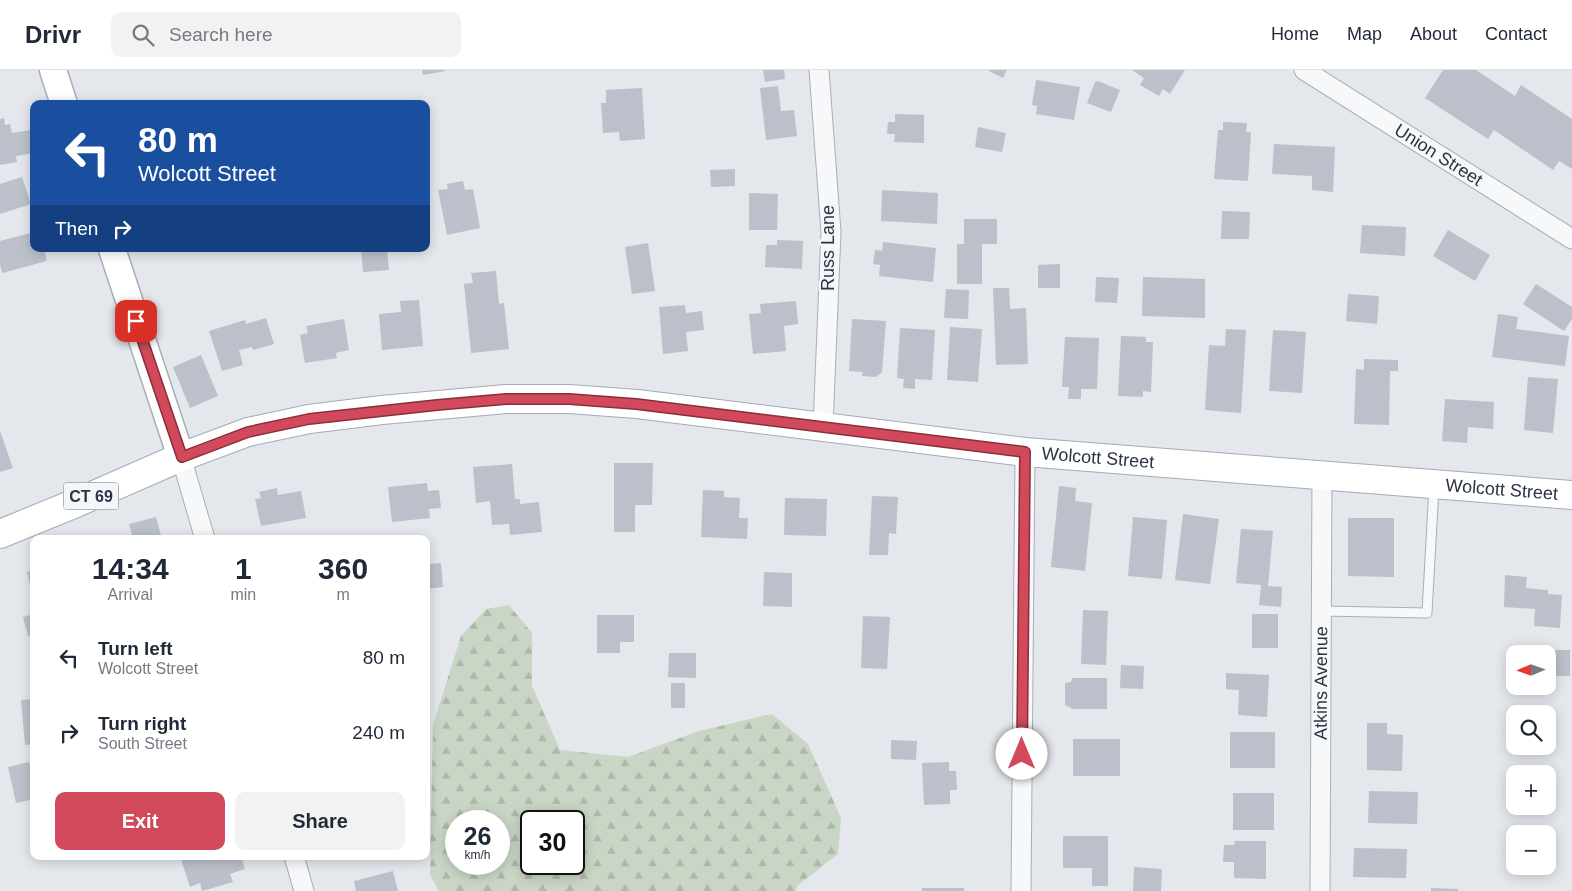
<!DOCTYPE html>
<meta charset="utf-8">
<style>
body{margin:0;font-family:Helvetica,sans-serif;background:#f2f2f3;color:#1f2937;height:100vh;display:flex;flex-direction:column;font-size:19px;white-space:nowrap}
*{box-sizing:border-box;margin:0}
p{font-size:16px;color:#747a83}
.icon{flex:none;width:28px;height:28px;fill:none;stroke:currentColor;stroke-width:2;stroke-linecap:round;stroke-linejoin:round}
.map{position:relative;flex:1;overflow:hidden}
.drawer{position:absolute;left:30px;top:465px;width:400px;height:325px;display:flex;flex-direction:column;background:#fff;border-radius:10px;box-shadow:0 2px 12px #0003}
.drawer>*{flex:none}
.banner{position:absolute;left:30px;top:30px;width:400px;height:152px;border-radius:10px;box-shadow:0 2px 12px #0003;background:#1a4fa0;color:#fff;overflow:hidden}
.needle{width:32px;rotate:268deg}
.buttons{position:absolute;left:1506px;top:575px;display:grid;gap:10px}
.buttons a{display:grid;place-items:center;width:50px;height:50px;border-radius:10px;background:#fff;box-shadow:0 2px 12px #0003;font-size:25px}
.speed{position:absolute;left:445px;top:740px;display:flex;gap:10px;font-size:25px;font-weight:700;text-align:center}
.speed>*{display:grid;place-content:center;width:65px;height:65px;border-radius:50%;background:#fff;box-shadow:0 2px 12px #0003;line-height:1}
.speed small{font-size:12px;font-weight:400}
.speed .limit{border:2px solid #111;border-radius:8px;background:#fff;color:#111}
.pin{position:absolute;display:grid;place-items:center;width:42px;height:42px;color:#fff;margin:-21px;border-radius:10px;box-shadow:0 2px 8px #0006}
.me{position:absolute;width:55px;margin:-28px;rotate:0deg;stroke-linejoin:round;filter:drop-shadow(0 0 4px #0008)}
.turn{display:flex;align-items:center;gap:18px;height:105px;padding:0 25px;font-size:22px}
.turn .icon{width:65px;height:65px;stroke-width:2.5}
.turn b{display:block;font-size:35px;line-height:42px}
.then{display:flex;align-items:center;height:48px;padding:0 25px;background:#0003;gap:10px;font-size:19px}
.eta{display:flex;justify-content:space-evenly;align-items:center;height:85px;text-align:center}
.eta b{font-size:30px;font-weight:700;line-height:35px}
.primary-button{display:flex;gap:10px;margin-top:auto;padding:10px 25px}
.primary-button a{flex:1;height:58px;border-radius:10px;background:#d1495b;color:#fff;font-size:20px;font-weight:700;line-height:58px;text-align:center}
.primary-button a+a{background:#f2f2f3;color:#1f2937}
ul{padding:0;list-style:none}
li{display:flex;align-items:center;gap:15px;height:75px;padding:0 25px}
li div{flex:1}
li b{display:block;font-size:19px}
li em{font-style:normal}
header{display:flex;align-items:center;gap:30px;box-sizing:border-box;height:70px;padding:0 25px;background:#fff;border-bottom:1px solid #e0e1e3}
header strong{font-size:24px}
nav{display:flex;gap:28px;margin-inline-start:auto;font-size:18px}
.search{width:350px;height:45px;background:#f2f2f3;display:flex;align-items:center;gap:12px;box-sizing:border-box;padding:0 18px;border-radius:10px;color:#747a83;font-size:19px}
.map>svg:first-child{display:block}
</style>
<header>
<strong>Drivr</strong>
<div class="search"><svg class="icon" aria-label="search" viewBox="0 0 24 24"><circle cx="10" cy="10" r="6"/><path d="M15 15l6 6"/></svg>Search here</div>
<nav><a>Home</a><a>Map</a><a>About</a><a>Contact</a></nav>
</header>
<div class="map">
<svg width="1572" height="821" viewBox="0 0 1572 821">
<defs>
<pattern id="forest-firs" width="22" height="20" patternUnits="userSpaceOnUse" patternTransform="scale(1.25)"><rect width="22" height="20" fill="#c9d6c5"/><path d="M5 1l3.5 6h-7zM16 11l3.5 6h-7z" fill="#adb8ab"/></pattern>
</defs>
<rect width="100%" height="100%" fill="#e4e7ec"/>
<path fill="url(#forest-firs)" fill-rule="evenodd" d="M509 535 532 563V616L560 680 628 687 699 661 772 644 808 674 841 748 838 784 797 816 796 821H439L430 805 433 655 461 566 486 539ZM456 751H499V794H456ZM574 751V794H531V751Z"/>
<path fill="#bbc0ca" d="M422 0H445V1L423 5Z
M763 0H784L785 9 765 12Z
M987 0H1007L1003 8Z
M1132 0H1185L1170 24 1163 19 1159 26 1140 15 1144 8Z
M1443 0H1476L1515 26 1521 15 1572 49V99L1559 91 1553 100 1494 60 1488 69 1425 28Z
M1036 10 1080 17 1074 50 1036 44 1037 36 1032 35Z
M1098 11 1120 20 1111 42 1087 33 1095 12Z
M778 16 781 41 794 40 797 66 766 70 760 18Z
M642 18 645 69 620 71 619 62 603 63 601 33H606V20Z
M895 44 924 45V73L894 72 895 64H887L888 52H895Z
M4 48 5 55 10 54 12 63 30 60 34 83 16 86 17 92 0 95V49Z
M1223 52 1247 53 1246 62H1251L1248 111 1214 109 1218 60H1223Z
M978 57 1006 63 1002 82 975 77Z
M1274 74 1335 77 1333 122 1312 120V106L1272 104Z
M735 99V116L711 117 710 100Z
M22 107 31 134 0 144V114Z
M463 111 465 120 473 119 480 158 447 165 438 120 448 119 447 114Z
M882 120 938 123 937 154 881 151Z
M749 123 778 124 777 160H749Z
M1222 141 1250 142 1249 169H1221Z
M964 149H997V174H982V214H957V174H964Z
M1362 155 1406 157 1405 186 1360 183Z
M1448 160 1490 185 1475 211 1433 186Z
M34 162V179H44L47 191 2 203 0 194V171Z
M777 170 803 171 802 199 765 197 766 175H777Z
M883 172 936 178 933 212 879 206 880 195 873 194 875 180 882 181Z
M648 173 655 221 632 224 625 177Z
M361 179H387L389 200 363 202Z
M1060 194V218H1038V195Z
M496 201 499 234 504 233 509 279 471 283 464 214 473 213 471 203Z
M1096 207 1119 208 1117 233 1095 232Z
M1143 207 1205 209V248L1142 246Z
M1536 214 1572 237V249L1564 261 1523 234Z
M993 218H1009L1010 239 1026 238 1028 294 996 295Z
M946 219 969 220 968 249 944 248Z
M1348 224 1379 226 1377 254 1346 251Z
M419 230 423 276 382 280 379 244 401 242 400 231Z
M796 231 798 254 784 256 786 281 753 284 749 244 761 243 760 234Z
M685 235 686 243 702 241 704 260 686 262 688 281 663 284 659 237Z
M1498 244 1518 247 1516 259 1569 266 1565 296 1492 287Z
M266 248 274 274 253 280 252 277 239 280 243 295 222 301 209 261 245 250 246 254Z
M344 249 349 280 336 283 337 288 305 293 300 265 308 263 306 256Z
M852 249 886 251 882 302 876 307 862 306 863 302 849 301Z
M950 257 982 259 978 312 947 310Z
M900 258 935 260 932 310 915 309V319L903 318 904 309 897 308Z
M1226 259 1246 260 1241 343 1205 340 1209 275 1225 276Z
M1273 260 1306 262 1302 323 1269 321Z
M1121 266 1146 267V272H1153L1151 322 1143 321V327L1118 326Z
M1065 267 1099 268 1097 319H1081V329H1068L1069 317H1062Z
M201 285 218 326 190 338 173 297Z
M1364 289 1398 290V301H1390L1389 355 1354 354 1356 299 1364 300Z
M1528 307 1558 309 1553 363 1524 360Z
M1445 329 1494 332 1493 359 1468 357 1467 373 1442 371Z
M0 361 13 398 0 402Z
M614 393H653L652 435H635V462H614Z
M512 394 515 429H520V434L539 432 542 462 510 465 509 454 492 455 490 431 476 433 473 397Z
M427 413 428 421 439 420 441 438 429 439 430 448 392 452 388 417Z
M1059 416 1076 418 1075 431 1092 433 1085 501 1051 497Z
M277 418 278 425 301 421 306 448 261 456 255 429 261 428 259 422Z
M703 420 724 421V427L740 428 739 448H748L747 469 701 467Z
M872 426 898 427 896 464 889 463 888 485H869Z
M785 428 827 429 826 466 784 465Z
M1183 444 1219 449 1210 514 1175 510Z
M156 447 162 469H133L129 454Z
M1133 447 1167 450 1162 509 1128 506Z
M1348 448H1394V507L1348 506Z
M1241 459 1273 461 1268 516 1282 517 1281 537 1259 535 1261 515 1236 513Z
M441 493 443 517 426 519V494Z
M34 500V528H33L27 502Z
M764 502 792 503V537L763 536Z
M1505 505 1527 507 1526 518 1548 520V524L1562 525 1560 558 1534 556 1535 539 1504 537Z
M1083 540 1108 541 1106 595 1081 594Z
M34 544V565L28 566 23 547Z
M1252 544H1278V578H1252Z
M597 545H634V572H620V583H597Z
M863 546 890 547 887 599 861 598Z
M1541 580H1570V606H1548V584H1541Z
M669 583H696V608L668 607Z
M1121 595 1144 596 1143 619 1120 618Z
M1226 603 1269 605 1267 647 1238 645 1239 620 1226 619Z
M1072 608H1107V639H1073L1065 635V613L1071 612Z
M671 613H685V638H671Z
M34 629V674L25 675 21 630Z
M1367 653H1387V664L1403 665 1402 701 1367 700Z
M1230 662H1275V698H1230Z
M1073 669H1120V706H1073Z
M891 670 917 671 916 690 891 689Z
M29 692 34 714V729L16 733 8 697Z
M949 692V701H956L957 720H950V734L924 735 922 693Z
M1369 721 1418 722 1417 754 1368 753Z
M1233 723H1274V760H1233Z
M1063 766H1108V816H1092V798H1063Z
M1235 771H1266V809L1234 808V792H1223L1224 775H1234Z
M1354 778 1407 779 1406 808 1353 807Z
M180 786H241L245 799 230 804 233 812 202 821 200 813 190 817Z
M1134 797 1162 799 1161 821H1133Z
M393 801 398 821H356L354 811Z
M922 818H964V821H922Z
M1431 818 1458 819V821H1431Z"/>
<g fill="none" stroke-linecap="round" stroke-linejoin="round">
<g stroke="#a9aeb7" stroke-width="11">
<path id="service" d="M1322 541 1427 543 1434 417"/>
</g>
<g stroke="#a9aeb7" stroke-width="21">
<g id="minor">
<path d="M819 0 831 162 823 357"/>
<path id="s1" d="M1304 0 1572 169"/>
<path d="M181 387 205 469"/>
<path d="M294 786 304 821"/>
<path d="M1021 821 1025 382"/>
<path id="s2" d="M1320 821 1322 406"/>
</g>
</g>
<g stroke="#a9aeb7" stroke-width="29">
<path id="secondary" d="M53 0 64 34
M112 179 181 387"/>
</g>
<g stroke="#a3abb8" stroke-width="30">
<g id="primary">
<path id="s3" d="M0 464 76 433 181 387 248 362 309 349 382 340 506 329H569L637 334 1025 382 1572 425"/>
</g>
</g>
<use href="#service" stroke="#f7f8fa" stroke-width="9"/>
<use href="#minor" stroke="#f7f8fa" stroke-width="19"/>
<use href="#secondary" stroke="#fff" stroke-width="26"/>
<use href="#primary" stroke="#fff" stroke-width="28"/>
</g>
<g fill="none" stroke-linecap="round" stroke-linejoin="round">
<g stroke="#882f3b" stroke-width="12">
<path id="route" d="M136 251 182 387 248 362 309 349 437 335 506 329H569L636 334 1025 382 1022 684"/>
</g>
<use href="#route" stroke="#d1495b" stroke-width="9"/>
</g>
<g text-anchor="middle" stroke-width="5" stroke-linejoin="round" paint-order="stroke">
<rect fill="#f4f6f9" stroke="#676e7b" stroke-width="1" x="63.5" y="412.5" width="55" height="27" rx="4"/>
<g font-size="16" font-weight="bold" fill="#2b3445">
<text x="91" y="432">CT 69</text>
</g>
<g font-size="18" fill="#2b3445" stroke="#f4f6f9">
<text dy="6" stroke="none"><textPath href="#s1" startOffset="159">Union Street</textPath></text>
<text transform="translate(828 178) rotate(-90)" y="6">Russ Lane</text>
<text dy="6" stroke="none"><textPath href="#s3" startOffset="1124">Wolcott Street</textPath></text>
<text dy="6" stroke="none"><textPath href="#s3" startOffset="1529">Wolcott Street</textPath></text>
<text dy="6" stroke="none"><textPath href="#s2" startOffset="208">Atkins Avenue</textPath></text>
</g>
</g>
</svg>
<div class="buttons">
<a><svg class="needle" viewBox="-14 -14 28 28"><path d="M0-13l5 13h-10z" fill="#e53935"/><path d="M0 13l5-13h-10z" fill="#747a83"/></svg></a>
<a><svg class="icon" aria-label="search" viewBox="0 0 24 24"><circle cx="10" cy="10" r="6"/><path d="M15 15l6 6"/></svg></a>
<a>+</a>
<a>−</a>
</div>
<div class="speed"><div>26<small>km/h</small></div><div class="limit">30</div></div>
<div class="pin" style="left:136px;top:251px;background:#d93025"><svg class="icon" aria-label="arrive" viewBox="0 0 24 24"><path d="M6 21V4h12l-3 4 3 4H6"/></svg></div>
<svg class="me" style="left:1022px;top:684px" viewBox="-20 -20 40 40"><circle r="19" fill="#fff"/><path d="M0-13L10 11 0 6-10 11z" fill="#d1495b"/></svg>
<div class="banner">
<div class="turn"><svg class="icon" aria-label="left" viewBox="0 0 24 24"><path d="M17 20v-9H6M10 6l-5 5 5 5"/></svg><div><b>80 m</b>Wolcott Street</div></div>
<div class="then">Then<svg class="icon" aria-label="right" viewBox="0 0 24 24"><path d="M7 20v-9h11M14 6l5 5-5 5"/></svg></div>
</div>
<section class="drawer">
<div class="eta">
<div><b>14:34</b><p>Arrival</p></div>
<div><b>1</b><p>min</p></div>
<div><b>360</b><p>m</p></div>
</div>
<ul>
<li><svg class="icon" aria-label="left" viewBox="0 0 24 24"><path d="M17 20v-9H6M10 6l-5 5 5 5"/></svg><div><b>Turn left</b><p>Wolcott Street</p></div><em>80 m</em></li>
<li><svg class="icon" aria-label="right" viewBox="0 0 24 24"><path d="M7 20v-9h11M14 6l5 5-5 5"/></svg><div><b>Turn right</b><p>South Street</p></div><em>240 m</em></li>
</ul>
<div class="primary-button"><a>Exit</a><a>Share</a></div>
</section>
</div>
